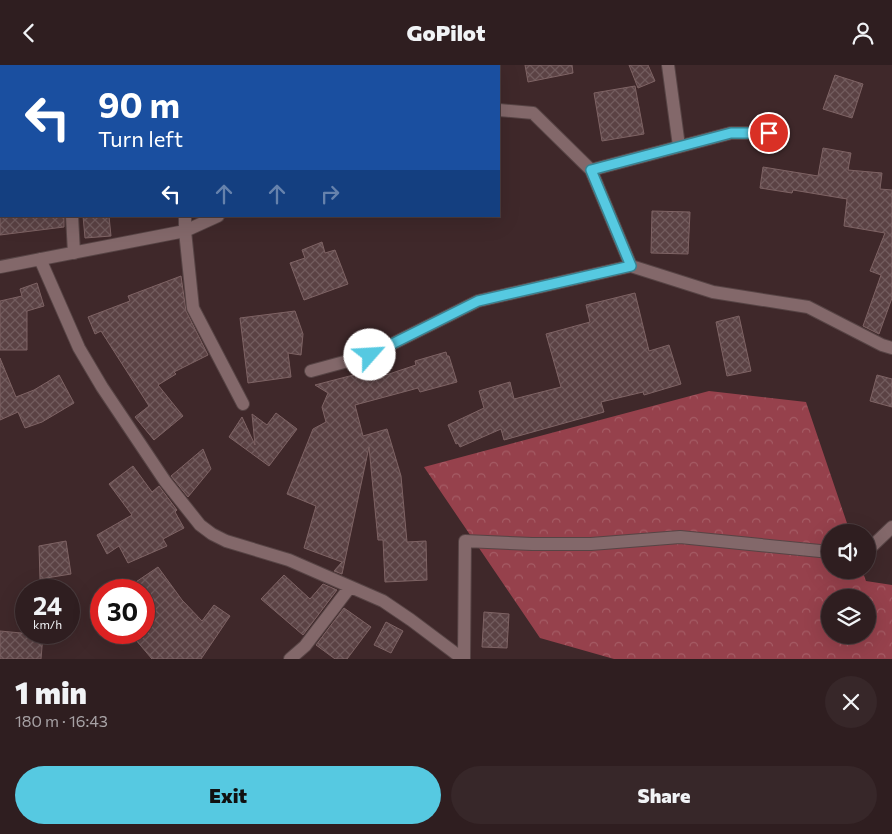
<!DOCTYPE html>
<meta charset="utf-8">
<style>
body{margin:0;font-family:Commissioner,sans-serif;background:#372729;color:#f1f3f6;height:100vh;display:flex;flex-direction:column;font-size:19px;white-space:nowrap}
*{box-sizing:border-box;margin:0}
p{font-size:16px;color:#a7a2a5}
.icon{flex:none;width:28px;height:28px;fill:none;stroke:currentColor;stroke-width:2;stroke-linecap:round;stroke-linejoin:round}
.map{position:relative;height:594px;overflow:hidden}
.panel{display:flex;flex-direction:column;background:#2f1e20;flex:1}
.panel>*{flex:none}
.hud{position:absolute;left:0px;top:0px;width:500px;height:152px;box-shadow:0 5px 20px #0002,0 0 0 1px #4a3c3e;background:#1a4fa0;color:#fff;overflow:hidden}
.controls{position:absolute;left:821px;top:459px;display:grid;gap:10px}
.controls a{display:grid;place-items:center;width:55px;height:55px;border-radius:50%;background:#2f1e20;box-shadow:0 5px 20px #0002,0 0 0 1px #4a3c3e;font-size:25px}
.speed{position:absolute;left:15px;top:514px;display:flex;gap:10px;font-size:25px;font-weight:700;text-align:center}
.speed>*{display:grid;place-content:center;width:65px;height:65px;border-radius:50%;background:#2f1e20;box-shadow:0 5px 20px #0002,0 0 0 1px #4a3c3e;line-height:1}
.speed small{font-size:12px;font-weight:400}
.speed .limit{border:8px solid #d22;background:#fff;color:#111}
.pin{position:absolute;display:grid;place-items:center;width:42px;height:42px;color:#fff;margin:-21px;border:2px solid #fff;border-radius:50%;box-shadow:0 1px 5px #0007}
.me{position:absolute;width:55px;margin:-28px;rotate:64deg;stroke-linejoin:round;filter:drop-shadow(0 0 4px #0008)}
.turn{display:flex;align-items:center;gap:18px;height:105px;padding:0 15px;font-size:22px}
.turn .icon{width:65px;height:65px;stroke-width:2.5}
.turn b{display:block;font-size:35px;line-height:42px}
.lanes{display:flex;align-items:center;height:48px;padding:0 15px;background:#0003;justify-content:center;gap:25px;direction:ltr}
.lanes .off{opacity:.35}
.round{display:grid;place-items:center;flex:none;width:52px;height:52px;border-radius:26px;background:#372729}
.headline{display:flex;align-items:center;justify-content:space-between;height:85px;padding:0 15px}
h1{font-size:30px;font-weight:800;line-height:38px}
.action{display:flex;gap:10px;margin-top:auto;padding:10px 15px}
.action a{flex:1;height:58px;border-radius:30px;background:#56c9e1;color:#111;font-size:20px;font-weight:800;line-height:58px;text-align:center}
.action a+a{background:#372729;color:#f1f3f6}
header{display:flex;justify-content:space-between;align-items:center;height:65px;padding:0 15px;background:#2f1e20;font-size:22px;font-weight:800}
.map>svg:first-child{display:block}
</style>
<header><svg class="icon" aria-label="back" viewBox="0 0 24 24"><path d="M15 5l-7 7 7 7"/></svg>GoPilot<svg class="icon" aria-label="person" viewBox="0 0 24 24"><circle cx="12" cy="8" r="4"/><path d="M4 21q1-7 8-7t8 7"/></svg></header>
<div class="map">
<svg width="892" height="594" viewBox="0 0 892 594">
<defs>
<pattern id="forest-crowns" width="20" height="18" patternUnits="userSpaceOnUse" patternTransform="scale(1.25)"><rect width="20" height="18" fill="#96414c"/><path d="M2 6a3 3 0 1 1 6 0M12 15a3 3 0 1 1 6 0" fill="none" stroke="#a55c65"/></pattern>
<pattern id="building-cross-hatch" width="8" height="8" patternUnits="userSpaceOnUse" patternTransform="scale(1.25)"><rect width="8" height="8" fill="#5b4244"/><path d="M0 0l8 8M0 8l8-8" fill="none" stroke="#725c5e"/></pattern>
</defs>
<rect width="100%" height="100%" fill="#3f282a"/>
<path fill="url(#forest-crowns)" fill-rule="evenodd" d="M709 326 806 337 850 467 830 468V505H862L866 516 892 520V594H614L540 573 424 402ZM830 532H868V570H830Z"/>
<path fill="url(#building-cross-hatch)" stroke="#7e6364" d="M525 0H572L573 8 528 17Z
M629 0H648L655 16 638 23Z
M835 10 863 19 852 53 823 44Z
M635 21 644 69 602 76 594 28Z
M823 83 851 88 848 105 882 108 880 124 892 125V233L879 269 863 261 881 210 870 206 885 168 844 161 847 134 793 125 792 128 760 123 763 102 818 111Z
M652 146 690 147 688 189 651 188Z
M0 151H64V162L0 170Z
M83 151H109L111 171 85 173Z
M322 177 325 188 335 185 348 219 304 235 290 198 305 193 302 185Z
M181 211 186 246 208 290 174 307 176 309 158 320 183 351 154 375 135 352 149 341 101 266 95 269 88 252 130 236 128 231Z
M37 218 44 241 27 246V285H0V236L22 231 20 224Z
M635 228 649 286 669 280 681 319 644 330 643 327 601 337 604 347 504 375 501 364 460 382 458 378 456 379 448 360 484 343 479 326 510 317 514 334 561 322 546 269 590 257 586 240Z
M295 246 303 269 301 290 288 288 291 312 248 318 240 253Z
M739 251 751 306 727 311 716 257Z
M446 287 447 291H449L457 317 420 327 418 323 355 340 363 371 387 364 401 411 407 477 426 476 427 515 385 517 383 475H378L369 382 342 509 334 506 342 497 304 483 316 441 287 429 313 364 326 357 322 342 328 328 315 320 384 302 386 310 416 300 415 296Z
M0 293 16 332 34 325 59 310 74 338 42 357 25 363 18 347 0 355Z
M877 310 892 314V342L870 336Z
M276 348 297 364 269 401 229 372 242 352 255 380 252 349 267 360Z
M203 384 211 404 188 432 171 411Z
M133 401 152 427 159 421 177 445 175 447 184 463 163 474 167 481 128 498 119 481 107 489 97 470 132 450 109 419Z
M66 476 71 509 40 514 39 481Z
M158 502 182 535 202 556 214 540 230 551 201 594H152L130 568H144V525H124Z
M284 510 310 534 323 519 337 525 303 570 261 534Z
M344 543 371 562 347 594H335L316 580Z
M484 547 509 549 507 583 482 582Z
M386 557 403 566 391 588 374 580Z
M0 566 43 570 41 594H0Z"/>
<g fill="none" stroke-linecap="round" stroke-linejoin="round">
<g stroke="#574445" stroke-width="14">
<path id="minor" d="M55 0 56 1
M184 0V1
M668 0 679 81
M316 1V0
M499 45 533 48 591 105 631 201 713 227 808 242 882 280 892 283
M591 105 731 68H769
M72 151 74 188
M185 151V166L193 243 243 339
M40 194 79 283 102 322 165 416 200 460 212 469 226 476 289 495 383 536 411 555 463 594
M0 202 185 166 218 151
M311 306 370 290 478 236 631 201
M868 485 892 462
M290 594 305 581 350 522
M464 594 465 476 532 479H591L680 472 830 487"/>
</g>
<use href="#minor" stroke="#83686a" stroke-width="12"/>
</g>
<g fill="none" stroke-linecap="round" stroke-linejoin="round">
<g stroke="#388392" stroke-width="12">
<path id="route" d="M370 290 478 236 631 201 591 105 731 68H769"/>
</g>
<use href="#route" stroke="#56c9e1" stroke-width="9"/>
</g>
</svg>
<div class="controls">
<a><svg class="icon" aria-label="sound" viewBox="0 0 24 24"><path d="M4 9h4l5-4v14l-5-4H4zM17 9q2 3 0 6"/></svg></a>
<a><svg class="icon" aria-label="layers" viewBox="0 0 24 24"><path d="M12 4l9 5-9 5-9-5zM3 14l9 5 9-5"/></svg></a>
</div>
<div class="speed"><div>24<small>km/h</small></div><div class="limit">30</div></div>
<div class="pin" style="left:769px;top:68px;background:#d93025"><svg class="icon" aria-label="arrive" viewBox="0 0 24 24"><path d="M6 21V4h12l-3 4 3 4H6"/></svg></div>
<svg class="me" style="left:370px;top:290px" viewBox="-20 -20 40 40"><circle r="19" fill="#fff"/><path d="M0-13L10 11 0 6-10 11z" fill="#56c9e1"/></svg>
<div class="hud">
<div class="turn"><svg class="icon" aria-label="left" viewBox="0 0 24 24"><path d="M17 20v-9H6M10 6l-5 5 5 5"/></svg><div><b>90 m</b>Turn left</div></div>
<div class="lanes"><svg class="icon" aria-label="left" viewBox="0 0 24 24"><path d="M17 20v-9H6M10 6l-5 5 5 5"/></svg><svg class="icon off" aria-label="ahead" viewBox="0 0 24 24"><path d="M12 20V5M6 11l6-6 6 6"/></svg><svg class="icon off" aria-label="ahead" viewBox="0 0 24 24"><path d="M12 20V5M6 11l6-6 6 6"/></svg><svg class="icon off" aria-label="right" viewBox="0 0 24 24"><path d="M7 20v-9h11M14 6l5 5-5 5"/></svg></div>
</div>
</div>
<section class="panel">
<div class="headline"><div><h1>1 min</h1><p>180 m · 16:43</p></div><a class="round"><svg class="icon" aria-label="close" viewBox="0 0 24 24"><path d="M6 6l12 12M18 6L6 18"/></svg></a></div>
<div class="action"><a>Exit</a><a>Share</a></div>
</section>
